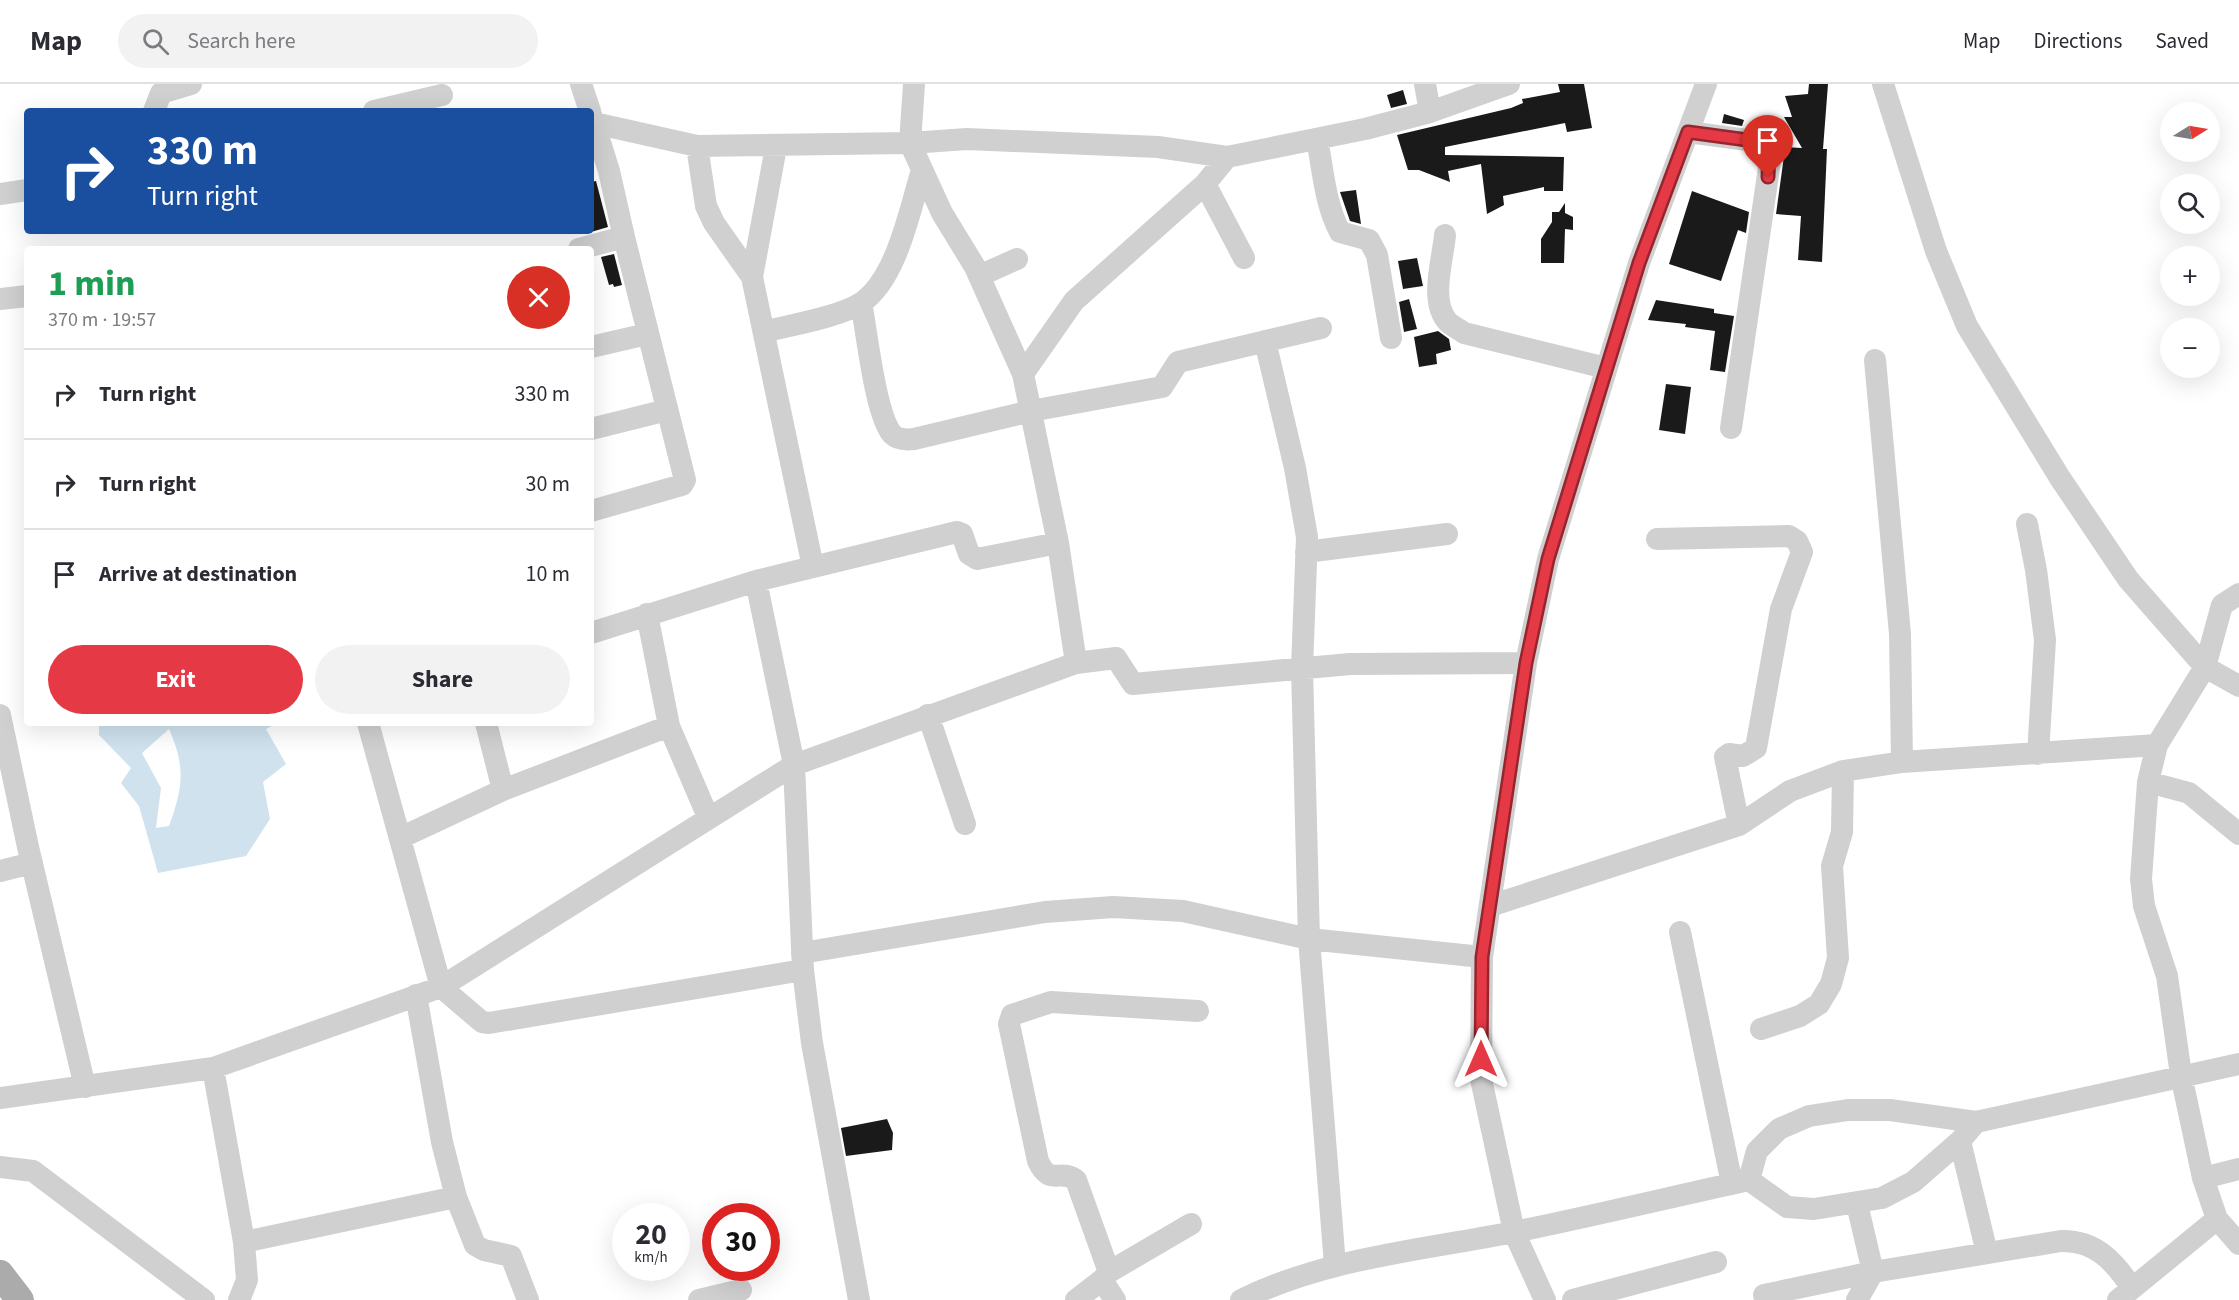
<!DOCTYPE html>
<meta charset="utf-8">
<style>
body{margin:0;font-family:"Source Sans 3",sans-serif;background:#f2f2f3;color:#2b2b33;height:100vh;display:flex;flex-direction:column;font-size:22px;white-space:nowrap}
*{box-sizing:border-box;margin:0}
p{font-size:20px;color:#7c7c81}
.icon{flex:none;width:33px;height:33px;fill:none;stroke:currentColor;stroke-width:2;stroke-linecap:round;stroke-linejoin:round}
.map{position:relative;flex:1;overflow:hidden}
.sheet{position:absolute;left:24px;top:162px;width:570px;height:480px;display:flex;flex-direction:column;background:#fff;border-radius:6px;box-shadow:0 6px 24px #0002}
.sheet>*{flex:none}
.banner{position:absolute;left:24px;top:24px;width:570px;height:126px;border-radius:6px;box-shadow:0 6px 24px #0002;background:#1a4fa0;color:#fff;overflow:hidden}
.needle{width:39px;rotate:79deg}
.tools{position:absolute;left:2160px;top:18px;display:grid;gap:12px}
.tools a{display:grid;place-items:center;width:60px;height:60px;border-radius:50%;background:#fff;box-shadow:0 6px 24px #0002;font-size:30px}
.speed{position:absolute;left:612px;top:1119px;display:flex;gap:12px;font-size:30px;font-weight:700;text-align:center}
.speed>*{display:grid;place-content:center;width:78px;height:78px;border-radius:50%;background:#fff;box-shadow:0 6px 24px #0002;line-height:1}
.speed small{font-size:15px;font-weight:400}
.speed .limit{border:9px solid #d22;background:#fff;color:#111}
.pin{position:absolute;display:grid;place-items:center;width:51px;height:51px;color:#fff;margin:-62px -26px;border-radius:50% 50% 50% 0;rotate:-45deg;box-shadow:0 0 6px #0007}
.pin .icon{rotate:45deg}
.me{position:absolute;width:66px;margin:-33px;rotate:0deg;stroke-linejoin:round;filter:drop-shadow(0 0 4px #0008)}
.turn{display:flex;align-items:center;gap:21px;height:126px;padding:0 24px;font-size:27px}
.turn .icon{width:78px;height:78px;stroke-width:2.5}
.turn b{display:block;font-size:42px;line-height:51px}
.round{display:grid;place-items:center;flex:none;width:63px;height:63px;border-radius:32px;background:#f2f2f3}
.headline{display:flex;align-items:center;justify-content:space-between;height:102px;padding:0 24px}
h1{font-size:36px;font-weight:700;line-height:45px;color:#1e9e55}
.cta{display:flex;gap:12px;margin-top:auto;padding:12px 24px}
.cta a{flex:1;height:69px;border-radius:36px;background:#e63946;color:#fff;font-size:24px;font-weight:700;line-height:69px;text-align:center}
.cta a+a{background:#f2f2f3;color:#2b2b33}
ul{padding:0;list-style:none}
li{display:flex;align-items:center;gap:18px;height:90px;padding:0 24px;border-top:2px solid #e1e1e2}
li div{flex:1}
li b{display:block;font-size:22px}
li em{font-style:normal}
header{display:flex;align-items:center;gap:36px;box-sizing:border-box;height:84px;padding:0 30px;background:#fff;border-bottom:2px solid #e1e1e2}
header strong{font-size:28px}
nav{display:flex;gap:33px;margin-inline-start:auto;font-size:21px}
.search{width:420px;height:54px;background:#f2f2f3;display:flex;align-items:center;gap:15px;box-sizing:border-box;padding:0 21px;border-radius:33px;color:#7c7c81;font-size:22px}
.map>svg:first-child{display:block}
</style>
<header>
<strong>Map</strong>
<div class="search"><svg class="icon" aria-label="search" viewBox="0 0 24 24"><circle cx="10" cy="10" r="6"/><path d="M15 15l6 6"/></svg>Search here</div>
<nav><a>Map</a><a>Directions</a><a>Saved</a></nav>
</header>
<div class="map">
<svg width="2239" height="1216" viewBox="0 0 2239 1216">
<rect width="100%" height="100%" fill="#fff"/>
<path fill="#cfe2ee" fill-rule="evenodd" d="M99 639H277L266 645 286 680 263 698 270 735 246 772 158 789 139 722 121 699 131 684 99 651ZM169 645C186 684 183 703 169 742L156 744 161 704 142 669Z"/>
<path fill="#1a1a1a" d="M1558 0H1584L1592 44 1567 48 1565 39 1445 63V71L1564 73 1563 107H1544V103L1503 112 1504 121 1487 130 1481 80 1448 87 1450 98 1419 86H1408L1397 51 1511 24 1523 19 1522 15 1560 8Z
M1809 0H1828L1823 65H1827L1822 178 1798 176 1801 132 1776 130 1784 72 1783 63 1802 64 1784 33H1792L1785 12 1808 10Z
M1403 6 1407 20 1391 24 1387 11Z
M1724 30 1744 36 1742 42 1722 39Z
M596 97 608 143 591 148V98Z
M1356 106 1361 140 1350 137 1340 108Z
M1692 107 1749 128 1746 149 1738 146 1721 197 1669 180Z
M1565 119V129L1573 133V146L1565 145 1564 179H1541V155L1552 138V128H1559Z
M614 170 622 201 614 203 613 200 609 201 601 173Z
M1417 174 1423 202 1403 205 1398 177Z
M1409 215 1417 245 1404 248 1399 218Z
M1656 216 1714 225V229L1734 232 1725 288 1710 286 1715 247 1685 243 1686 240 1648 236Z
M1438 247 1449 255 1451 266 1436 270 1437 280 1419 283 1414 253Z
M1666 300 1691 303 1685 350 1659 346Z
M887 1035 893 1049 892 1066 846 1072 841 1044Z"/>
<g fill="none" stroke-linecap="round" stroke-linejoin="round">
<path stroke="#d0d0d0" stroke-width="22" d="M581 0 590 27
M914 0 910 59 942 129 975 183 1023 290 1058 459 1076 579
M1425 0 1430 28
M1883 0 1936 167 1967 242 2060 394 2128 495 2205 583 2239 602
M154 27 161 9 191 0
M374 27 442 11
M591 31 594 39 697 62 910 59 967 55 1158 63 1227 73 1365 45 1430 28 1509 0
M594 39 609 87 624 153
M1688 48 1762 58 1769 62 1771 70 1731 344
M1317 55C1323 86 1325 120 1340 148L1369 156 1377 171 1391 254
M697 62 706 122 714 139 752 193 813 483 756 497 794 681 803 886 812 959 859 1216
M1205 100 1244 174
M0 110 27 106
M1445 151C1443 175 1429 218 1448 238 1452 242 1459 245 1464 249L1606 284
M579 165 624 153 685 396 682 401 591 427
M979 192 1017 175
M752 193 776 63
M0 215 27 212
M861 219C867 247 875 330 892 350 898 356 906 356 914 355L1031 327 1162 303 1178 278 1321 244
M764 248C790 241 839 233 861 219 897 195 910 125 922 86
M1265 257 1295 384 1307 453 1302 584 1309 855 1335 1181
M591 263 647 250
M1875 276 1900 550 1902 678
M1023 290 1074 217 1205 100 1227 73
M591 345 667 326
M2027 440 2036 486 2045 556 2038 670
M1657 455 1789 452 1797 457 1802 468 1781 525 1756 664 1743 672 1729 670 1725 673 1739 741
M1306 468 1447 450
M813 483 957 448 962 450 969 470 977 475 1058 459
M591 549 756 497
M0 631 28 763 85 1003
M928 631 965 740
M368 639 441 903 482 938 489 939 803 886
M486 639 503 706 669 642 647 530
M669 642 708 733
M2148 698 2189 709 2239 750
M400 754 503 706
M0 787 32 779
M1490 822 1739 741 1790 707 1843 687 1902 678 2157 661 2205 583 2222 521 2239 510
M1680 848 1732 1100
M802 869 1045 828 1113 823 1183 827 1309 855 1482 873
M416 911 442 1058 456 1113 475 1161 484 1166 511 1172 528 1216
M1761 945 1800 932 1819 920 1831 900 1838 874 1832 782 1842 748 1843 687
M213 984 244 1158 247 1196 239 1216
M0 1014 213 984 441 903 794 681 1076 579 1116 574 1133 600 1350 580 1526 579
M1960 1057 1987 1169
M0 1083 33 1087 204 1216
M2203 1094 2239 1085
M1749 1096 1787 1123 1814 1125 1882 1114 1913 1098 1960 1057 1976 1038
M1857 1120 1873 1188 1857 1216
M2217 1135 2239 1160
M244 1158 456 1113
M1109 1188 1076 1096C1060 1084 1050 1103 1038 1077L1009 940 1012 931 1051 918 1198 927
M1102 1196 1109 1188 1191 1140
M1764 1211 1873 1188 2061 1157C2095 1156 2114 1177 2132 1204
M699 1216 741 1206
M1076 1216 1102 1196 1115 1216
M1241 1216C1326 1174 1422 1166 1514 1148 1593 1132 1671 1113 1749 1096L1757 1067 1779 1045 1809 1032 1848 1026H1890L1976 1038 2239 980
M1545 1216 1514 1148 1481 995 1482 873 1526 579 1548 475 1639 179 1706 0
M1573 1216 1716 1178
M2118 1216 2217 1135 2203 1094 2181 991 2167 892 2144 822 2141 795 2148 698 2157 661"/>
<path stroke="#ababab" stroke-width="28" d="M0 1190 20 1216"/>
</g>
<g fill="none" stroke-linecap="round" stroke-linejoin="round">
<g stroke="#96252e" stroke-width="15">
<path id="route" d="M1481 975 1482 873 1526 579 1548 475 1639 179 1688 48 1762 58 1769 62 1768 93"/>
</g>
<use href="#route" stroke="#e63946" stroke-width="10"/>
</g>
</svg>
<div class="tools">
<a><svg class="needle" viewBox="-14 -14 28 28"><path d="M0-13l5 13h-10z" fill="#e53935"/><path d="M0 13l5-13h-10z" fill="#7c7c81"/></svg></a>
<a><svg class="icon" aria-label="search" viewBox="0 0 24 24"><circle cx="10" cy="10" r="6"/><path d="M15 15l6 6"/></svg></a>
<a>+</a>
<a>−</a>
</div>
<div class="speed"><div>20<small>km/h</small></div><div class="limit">30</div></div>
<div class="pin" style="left:1768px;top:93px;background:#d93025"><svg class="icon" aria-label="arrive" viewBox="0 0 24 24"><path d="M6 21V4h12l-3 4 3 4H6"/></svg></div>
<svg class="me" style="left:1481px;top:975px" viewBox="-20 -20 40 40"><path d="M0-17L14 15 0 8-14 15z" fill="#e63946" stroke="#fff" stroke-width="4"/></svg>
<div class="banner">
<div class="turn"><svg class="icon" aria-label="right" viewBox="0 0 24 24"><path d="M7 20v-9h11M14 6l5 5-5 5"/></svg><div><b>330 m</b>Turn right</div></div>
</div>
<section class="sheet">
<div class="headline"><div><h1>1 min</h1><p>370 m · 19:57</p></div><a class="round" style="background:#d93025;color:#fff"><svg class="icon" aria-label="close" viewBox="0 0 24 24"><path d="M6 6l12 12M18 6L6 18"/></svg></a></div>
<ul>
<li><svg class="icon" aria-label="right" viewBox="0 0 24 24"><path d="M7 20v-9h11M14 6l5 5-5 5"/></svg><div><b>Turn right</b></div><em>330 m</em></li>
<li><svg class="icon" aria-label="right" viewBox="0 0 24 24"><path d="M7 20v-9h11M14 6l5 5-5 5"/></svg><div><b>Turn right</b></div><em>30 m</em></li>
<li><svg class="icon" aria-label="arrive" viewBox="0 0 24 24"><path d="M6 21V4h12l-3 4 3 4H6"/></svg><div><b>Arrive at destination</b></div><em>10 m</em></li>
</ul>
<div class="cta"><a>Exit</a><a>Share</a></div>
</section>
</div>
